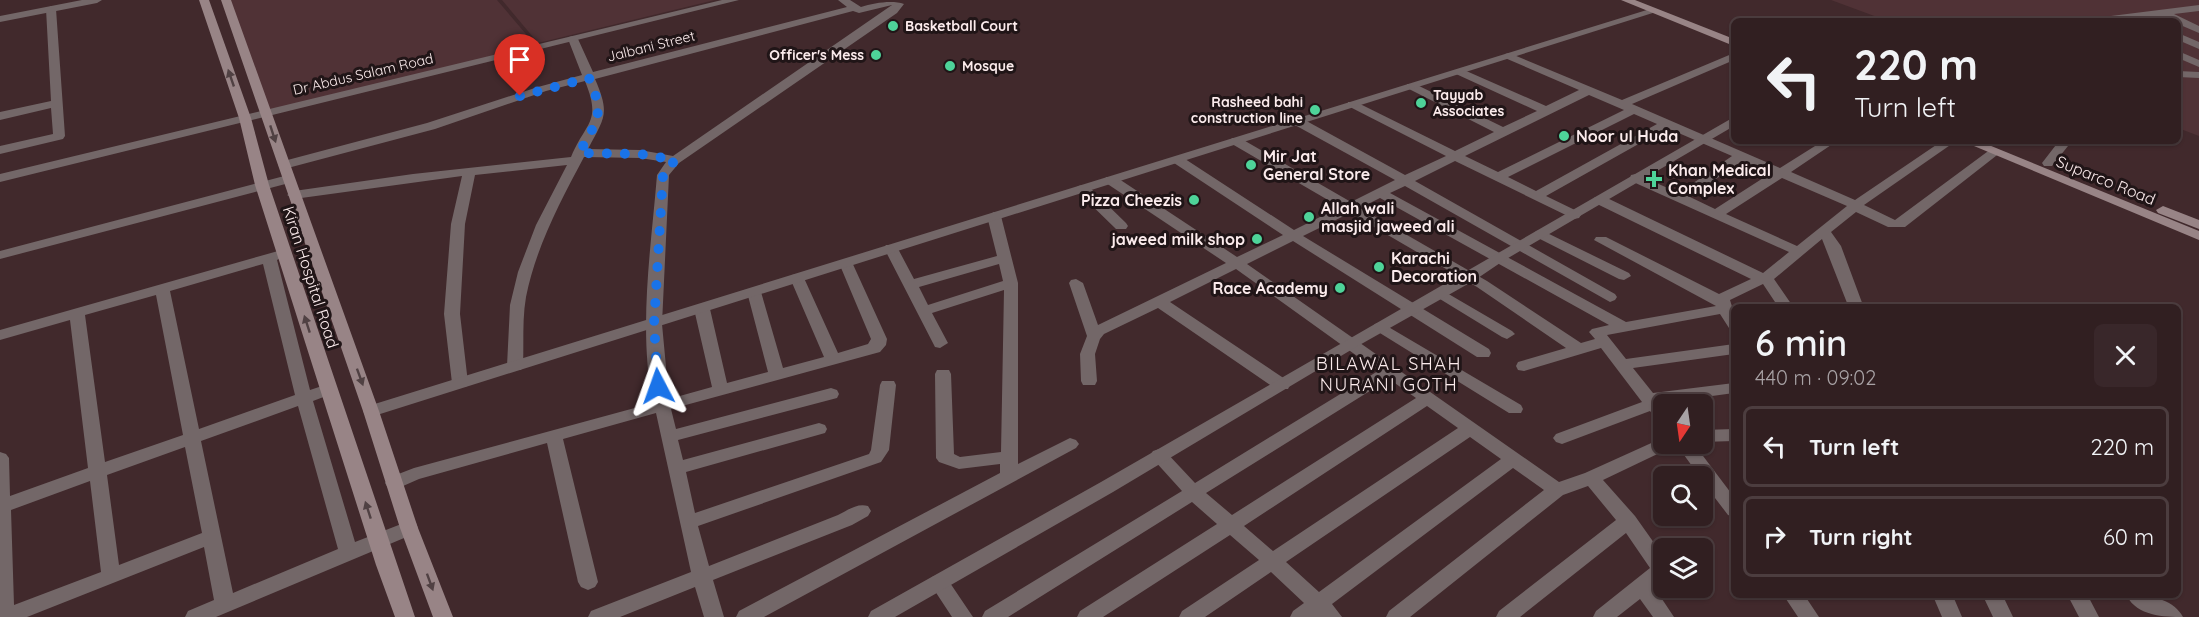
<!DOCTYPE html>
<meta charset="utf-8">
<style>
body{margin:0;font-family:Quicksand,sans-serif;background:#39272a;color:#f1f3f6;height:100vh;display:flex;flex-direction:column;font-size:22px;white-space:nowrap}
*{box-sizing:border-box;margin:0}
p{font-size:20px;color:#a8a2a5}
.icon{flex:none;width:33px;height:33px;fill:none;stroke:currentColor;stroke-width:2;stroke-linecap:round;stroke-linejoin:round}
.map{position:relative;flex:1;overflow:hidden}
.drawer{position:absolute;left:1731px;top:304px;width:450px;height:294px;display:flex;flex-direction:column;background:#311f21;border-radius:9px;box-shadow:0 2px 4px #0004,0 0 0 2px #4c3d3f}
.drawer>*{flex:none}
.guide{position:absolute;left:1731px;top:18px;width:450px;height:126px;border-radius:9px;box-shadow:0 2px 4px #0004,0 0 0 2px #4c3d3f;background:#311f21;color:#f1f3f6;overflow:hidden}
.needle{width:39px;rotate:193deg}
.tools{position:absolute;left:1653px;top:394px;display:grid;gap:12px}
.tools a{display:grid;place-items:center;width:60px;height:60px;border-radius:9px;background:#311f21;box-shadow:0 2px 4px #0004,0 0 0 2px #4c3d3f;font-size:30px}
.pin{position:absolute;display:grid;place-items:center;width:51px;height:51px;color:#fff;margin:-62px -26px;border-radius:50% 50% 50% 0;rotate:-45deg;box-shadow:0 0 6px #0007}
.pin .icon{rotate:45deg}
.me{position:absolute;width:66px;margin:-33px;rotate:356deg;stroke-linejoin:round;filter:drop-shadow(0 0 4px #0008)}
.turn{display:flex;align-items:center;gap:21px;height:126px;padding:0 24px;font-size:27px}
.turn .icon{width:78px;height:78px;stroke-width:2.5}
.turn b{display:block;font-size:42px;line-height:51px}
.round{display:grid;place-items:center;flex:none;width:63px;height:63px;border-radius:9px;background:#39272a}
.headline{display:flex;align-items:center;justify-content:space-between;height:102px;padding:0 24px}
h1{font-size:36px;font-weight:600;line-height:45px}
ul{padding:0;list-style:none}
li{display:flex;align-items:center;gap:18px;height:81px;margin:0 12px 9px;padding:0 12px;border:3px solid #4c3d3f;border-radius:9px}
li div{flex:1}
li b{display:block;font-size:22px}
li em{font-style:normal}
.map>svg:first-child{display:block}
</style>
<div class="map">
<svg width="2199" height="617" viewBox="0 0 2199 617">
<rect width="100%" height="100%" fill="#41292c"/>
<path fill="#503236" d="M225 0H497L537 47 266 112Z
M502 0H715L538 43Z
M1831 0H2199V136L2178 128V21H1888Z"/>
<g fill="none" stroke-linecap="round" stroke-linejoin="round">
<path fill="#736768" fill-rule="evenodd" d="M838 0H850L861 7C874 3 892 0 904 4L897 13 679 163 669 175 662 324 669 399 712 387 694 309 697 306H707L710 309 727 383 768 372 747 292 749 289 754 288 761 292 783 368 824 357 790 278 792 275 797 274 804 278 838 353 868 344 871 339 839 263 841 260H851L887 339 886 345 880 352 671 409 676 429 831 388 837 390 839 394 837 398 678 440 683 460 819 423 825 425 827 429 825 433 686 472 695 513 869 454 871 450 880 385 882 381H894L896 385 889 450 881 462 698 526 709 566 838 515C848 510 857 503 868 506L871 511 868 516 852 525 713 580 724 617H704L695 587 620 617H588L591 611 691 572 656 413 563 439 598 582 595 587 588 590 581 587 578 582 547 443 419 479 394 490 388 488 385 483 388 478 414 468 653 403C638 329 651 249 657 175L666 162 640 158 584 157C560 202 536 247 526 297 522 320 524 343 523 366L521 370H509L507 366 510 305 518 272 536 225 567 165 475 175 465 224 460 314 468 383 466 387H454L452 383 444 314 451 224 462 176 294 199 287 195 294 191 413 174 571 157C586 121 602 123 585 81L546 91 435 129 284 169 278 165 280 162 427 123 538 87 582 75 568 39 569 37 573 36 578 39 593 72 847 7ZM892 5 673 156 640 150 588 149C605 117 610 114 595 79L853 11 859 13Z
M2199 5V11L2174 14 2199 26V33L2178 24V21L2162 16 2120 21H2090L2095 18Z
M51 6 56 9 65 136 63 139 0 154V146L53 134 51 108 0 120V112L51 101 46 9Z
M2178 33 2199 42V49L2178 40Z
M2178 51 2199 60V67L2178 58Z
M1509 53 1622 100 1734 53V60L1632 104 1780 168 1823 141H1837L1791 172 1855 200 1942 141H1956L1864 205 1895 220 1991 149 1995 148 2001 152 1905 227H1888L1856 212 1831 232 1841 246 1864 308H1849L1822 239 1774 279 1794 308H1779L1763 284 1730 300 1734 313V330L1729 328 1720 314 1607 335 1626 359 1734 344V354L1633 368 1653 393 1734 383V393L1661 403 1664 406V423L1658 421 1650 411 1562 444 1556 442 1553 438 1556 434 1642 402 1601 348 1524 371 1518 370 1516 366 1518 362 1566 348 1477 287 1350 213 1303 236 1489 349 1491 353 1489 357H1477L1293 241 1247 264 1559 482 1585 473 1658 440 1664 438V444H1673L1670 448 1603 480 1635 516 1664 557V580L1654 587 1674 617H1653L1640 599 1617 617H1593L1596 611 1650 568 1626 533 1520 617H1496L1499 611 1616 520 1588 486 1563 495 1410 617H1386L1389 611 1544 490 1513 468 1332 604 1342 617H1290L1293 611 1304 603 1271 572 1205 617H1179L1182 611 1259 560 1230 535 1103 617H1077L1080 611 1217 524 1192 502 1008 617H982L985 611 1182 491 1153 459 1150 455 1153 451 1159 449 1165 451 1195 483 1378 371 1236 269 1170 302 1288 381 1290 385 1288 389H1276L1158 308 1104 334 1100 339 1095 354 1097 381 1095 385H1083L1081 381 1080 354 1087 336 1069 283 1071 280 1076 279 1083 283 1098 325 1226 263 1106 183 1105 180 1106 177H1116L1237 257 1283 235 1174 163 1172 160 1174 157H1182L1294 230 1340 207 1232 144 1230 141 1232 138H1240L1351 202 1395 180 1293 124V118H1301L1405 175 1446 156 1348 106V102H1356L1455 151 1494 132 1407 88V84H1415L1503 127 1537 111 1456 74V70H1464L1546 106 1579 90 1505 58V54ZM1589 95 1624 110 1498 172 1465 156ZM1634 114 1657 124 1536 191 1508 177ZM1667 128 1732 156 1679 193 1636 174 1631 175 1630 178 1631 181 1789 252 1763 273 1605 197H1595L1593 200 1595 203 1751 279 1719 294 1606 237H1596L1594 240 1716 306 1626 322 1390 193 1405 186 1610 302 1615 300 1617 297 1615 294 1415 181 1455 161 1574 219 1579 218 1581 215 1579 212 1546 196ZM1742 161 1771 173 1715 209 1690 197ZM1782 178 1847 206 1797 246 1726 214ZM1380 198 1609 325 1592 329 1589 332 1595 339 1581 343 1487 281 1360 208ZM1389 379 1416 398 1232 515 1206 493ZM1427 406 1458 428 1273 551 1244 526ZM1470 437 1501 459 1319 592 1286 562Z
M2178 71 2199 72V78L2178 77Z
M2059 141H2072L2052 166H2044L2042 163Z
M1083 185 1088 186 1126 223 1128 226 1126 229H1116L1078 192 1076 189 1078 186Z
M994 212 1001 216 1018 283V464L1070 438 1076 440 1079 444 1076 448 764 617H736L739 611 1000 473V464L959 469 939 462 936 458 935 374 937 370H949L951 374 954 454 960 457 1001 452 1004 290 932 313 948 343 940 348 935 347 884 248 886 245H896L914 279 997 256 987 216ZM999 264 1003 281 928 305 919 287Z
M1541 230 1629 273 1631 276 1624 280 1619 279 1536 237 1534 234 1536 231Z
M278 251 285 255 277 260 310 390 328 384 334 385 336 389 334 393 313 401 355 542 409 521 416 523 418 528 416 533 216 617H185L188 611 214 600 204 547 27 617H0V452L6 454 9 458 10 496 88 468 70 320 0 340V330ZM263 264 295 395 199 429 170 291ZM156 295 183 435 105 462 85 315ZM298 406 338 549 233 593 201 441ZM185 447 202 533 119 565 107 475ZM90 481 101 572 14 605 11 510Z
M1440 289 1512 331 1515 334 1507 339 1502 337 1435 296 1433 293Z
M1380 322 1521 405 1523 409 1521 413H1509L1375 330 1372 327 1375 324Z
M1734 429V441L1702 442V430Z
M1676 444H1694L1734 497V517L1728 515 1702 481V477H1700Z
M939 574 946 577 973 617H952L929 582 932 577Z
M1784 596H1805L1819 617H1798Z
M1933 596H1953L1962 617H1942Z
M1983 596H2003L2013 617H1993Z
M2068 596H2088L2099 617H2079Z
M2127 596C2146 594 2173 598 2183 617 2164 617 2137 616 2127 596Z"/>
<path fill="#736768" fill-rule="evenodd" d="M82 0H102L97 3 0 22V16Z
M722 0H739L0 182V174Z
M1650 9 1659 11 377 415H365L363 411 365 407Z
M1734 117V126L1503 261 1475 280 1356 347 1113 492 895 617H868L871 611 1101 482Z
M288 175 293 176 294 179 293 182 0 259V251Z"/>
<path fill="#988486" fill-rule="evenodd" d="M199 0H209L251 118 269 185 415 617H395L376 565 255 185 239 118Z
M221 0H231L379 411 418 528 453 617H433L400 528 363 411Z
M1621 0H1635L1734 39V46Z
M1962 141H1979L2199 231V240Z
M2163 206 2199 220V229L2158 213 2156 210Z"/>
</g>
<defs><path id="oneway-solid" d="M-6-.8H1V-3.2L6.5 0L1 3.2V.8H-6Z" transform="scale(1.5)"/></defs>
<g fill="#504143">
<use href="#oneway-solid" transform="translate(231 78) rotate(-109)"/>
<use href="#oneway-solid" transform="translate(273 134) rotate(72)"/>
<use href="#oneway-solid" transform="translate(307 324) rotate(-108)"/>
<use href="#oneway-solid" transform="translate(360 377) rotate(70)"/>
<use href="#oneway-solid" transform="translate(368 510) rotate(-108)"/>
<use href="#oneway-solid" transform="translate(430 582) rotate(70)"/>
</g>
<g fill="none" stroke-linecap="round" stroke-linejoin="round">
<path stroke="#1a73e8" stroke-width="10" stroke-dasharray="0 18" d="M520 96 589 78C605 115 598 119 579 153L640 154 675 160 663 175 654 324 658 386"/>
</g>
<g fill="#4ed399" stroke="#201517" stroke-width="2">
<circle cx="893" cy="26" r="6"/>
<circle cx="876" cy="55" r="6"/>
<circle cx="950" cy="66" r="6"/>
<circle cx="1421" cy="103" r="6"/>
<circle cx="1315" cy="110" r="6"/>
<circle cx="1564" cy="136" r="6"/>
<circle cx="1251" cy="165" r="6"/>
<path d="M1651 170h6v6h6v6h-6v6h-6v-6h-6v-6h6z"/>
<circle cx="1194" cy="200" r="6"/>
<circle cx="1309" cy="217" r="6"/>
<circle cx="1257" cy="239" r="6"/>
<circle cx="1379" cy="267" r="6"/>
<circle cx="1340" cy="288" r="6"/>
</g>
<g text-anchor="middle" stroke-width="6" stroke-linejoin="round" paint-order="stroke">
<g font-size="14" font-weight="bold" fill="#fbebec" stroke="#201517" text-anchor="start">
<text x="905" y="31">Basketball Court</text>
<text x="864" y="60" text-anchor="end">Officer's Mess</text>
<text x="962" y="71">Mosque</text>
<text x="1433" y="100">Tayyab<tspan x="1433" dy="16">Associates</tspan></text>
<text x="1303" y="107" text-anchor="end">Rasheed bahi<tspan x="1303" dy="16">construction line</tspan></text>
</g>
<g font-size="14" fill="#fbebec" stroke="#201517">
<text transform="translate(651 46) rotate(-14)" y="5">Jalbani Street</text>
<text transform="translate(363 74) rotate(-13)" y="5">Dr Abdus Salam Road</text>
</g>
<g font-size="16" font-weight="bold" fill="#fbebec" stroke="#201517" text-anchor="start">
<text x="1576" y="142">Noor ul Huda</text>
<text x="1263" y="162">Mir Jat<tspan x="1263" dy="18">General Store</tspan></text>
<text x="1668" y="176">Khan Medical<tspan x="1668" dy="18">Complex</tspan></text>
<text x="1182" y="206" text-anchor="end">Pizza Cheezis</text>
<text x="1321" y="214">Allah wali<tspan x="1321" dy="18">masjid jaweed ali</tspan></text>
<text x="1245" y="245" text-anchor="end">jaweed milk shop</text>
<text x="1391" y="264">Karachi<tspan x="1391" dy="18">Decoration</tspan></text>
<text x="1328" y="294" text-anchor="end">Race Academy</text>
</g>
<g font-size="16" fill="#fbebec" stroke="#201517">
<text transform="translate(2106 180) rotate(22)" y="6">Suparco Road</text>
<text transform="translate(311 277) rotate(72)" y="6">Kiran Hospital Road</text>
</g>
<g font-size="18" letter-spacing="1.5" fill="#fbebec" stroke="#201517">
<text x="1389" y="370">BILAWAL SHAH<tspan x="1389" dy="21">NURANI GOTH</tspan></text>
</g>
</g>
</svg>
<div class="tools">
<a><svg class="needle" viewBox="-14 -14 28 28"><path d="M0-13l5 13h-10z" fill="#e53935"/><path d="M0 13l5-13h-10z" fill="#a8a2a5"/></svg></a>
<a><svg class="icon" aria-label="search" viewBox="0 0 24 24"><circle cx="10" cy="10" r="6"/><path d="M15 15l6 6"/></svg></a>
<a><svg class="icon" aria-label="layers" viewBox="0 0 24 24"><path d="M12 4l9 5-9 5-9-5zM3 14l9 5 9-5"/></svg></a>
</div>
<div class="pin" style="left:520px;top:96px;background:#d93025"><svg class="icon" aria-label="arrive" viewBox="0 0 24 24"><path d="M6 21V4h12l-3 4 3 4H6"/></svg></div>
<svg class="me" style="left:658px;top:386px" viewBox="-20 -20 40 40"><path d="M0-17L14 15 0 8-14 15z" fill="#1a73e8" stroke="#fff" stroke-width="4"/></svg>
<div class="guide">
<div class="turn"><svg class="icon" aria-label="left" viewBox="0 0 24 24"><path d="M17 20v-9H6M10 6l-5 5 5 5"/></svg><div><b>220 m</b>Turn left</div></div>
</div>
<section class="drawer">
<div class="headline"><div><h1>6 min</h1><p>440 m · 09:02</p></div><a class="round"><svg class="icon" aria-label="close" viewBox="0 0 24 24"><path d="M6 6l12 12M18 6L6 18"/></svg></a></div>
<ul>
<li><svg class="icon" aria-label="left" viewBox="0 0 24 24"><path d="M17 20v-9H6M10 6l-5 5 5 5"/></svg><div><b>Turn left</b></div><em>220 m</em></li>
<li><svg class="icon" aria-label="right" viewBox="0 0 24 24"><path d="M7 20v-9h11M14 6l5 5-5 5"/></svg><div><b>Turn right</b></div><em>60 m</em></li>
</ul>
</section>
</div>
